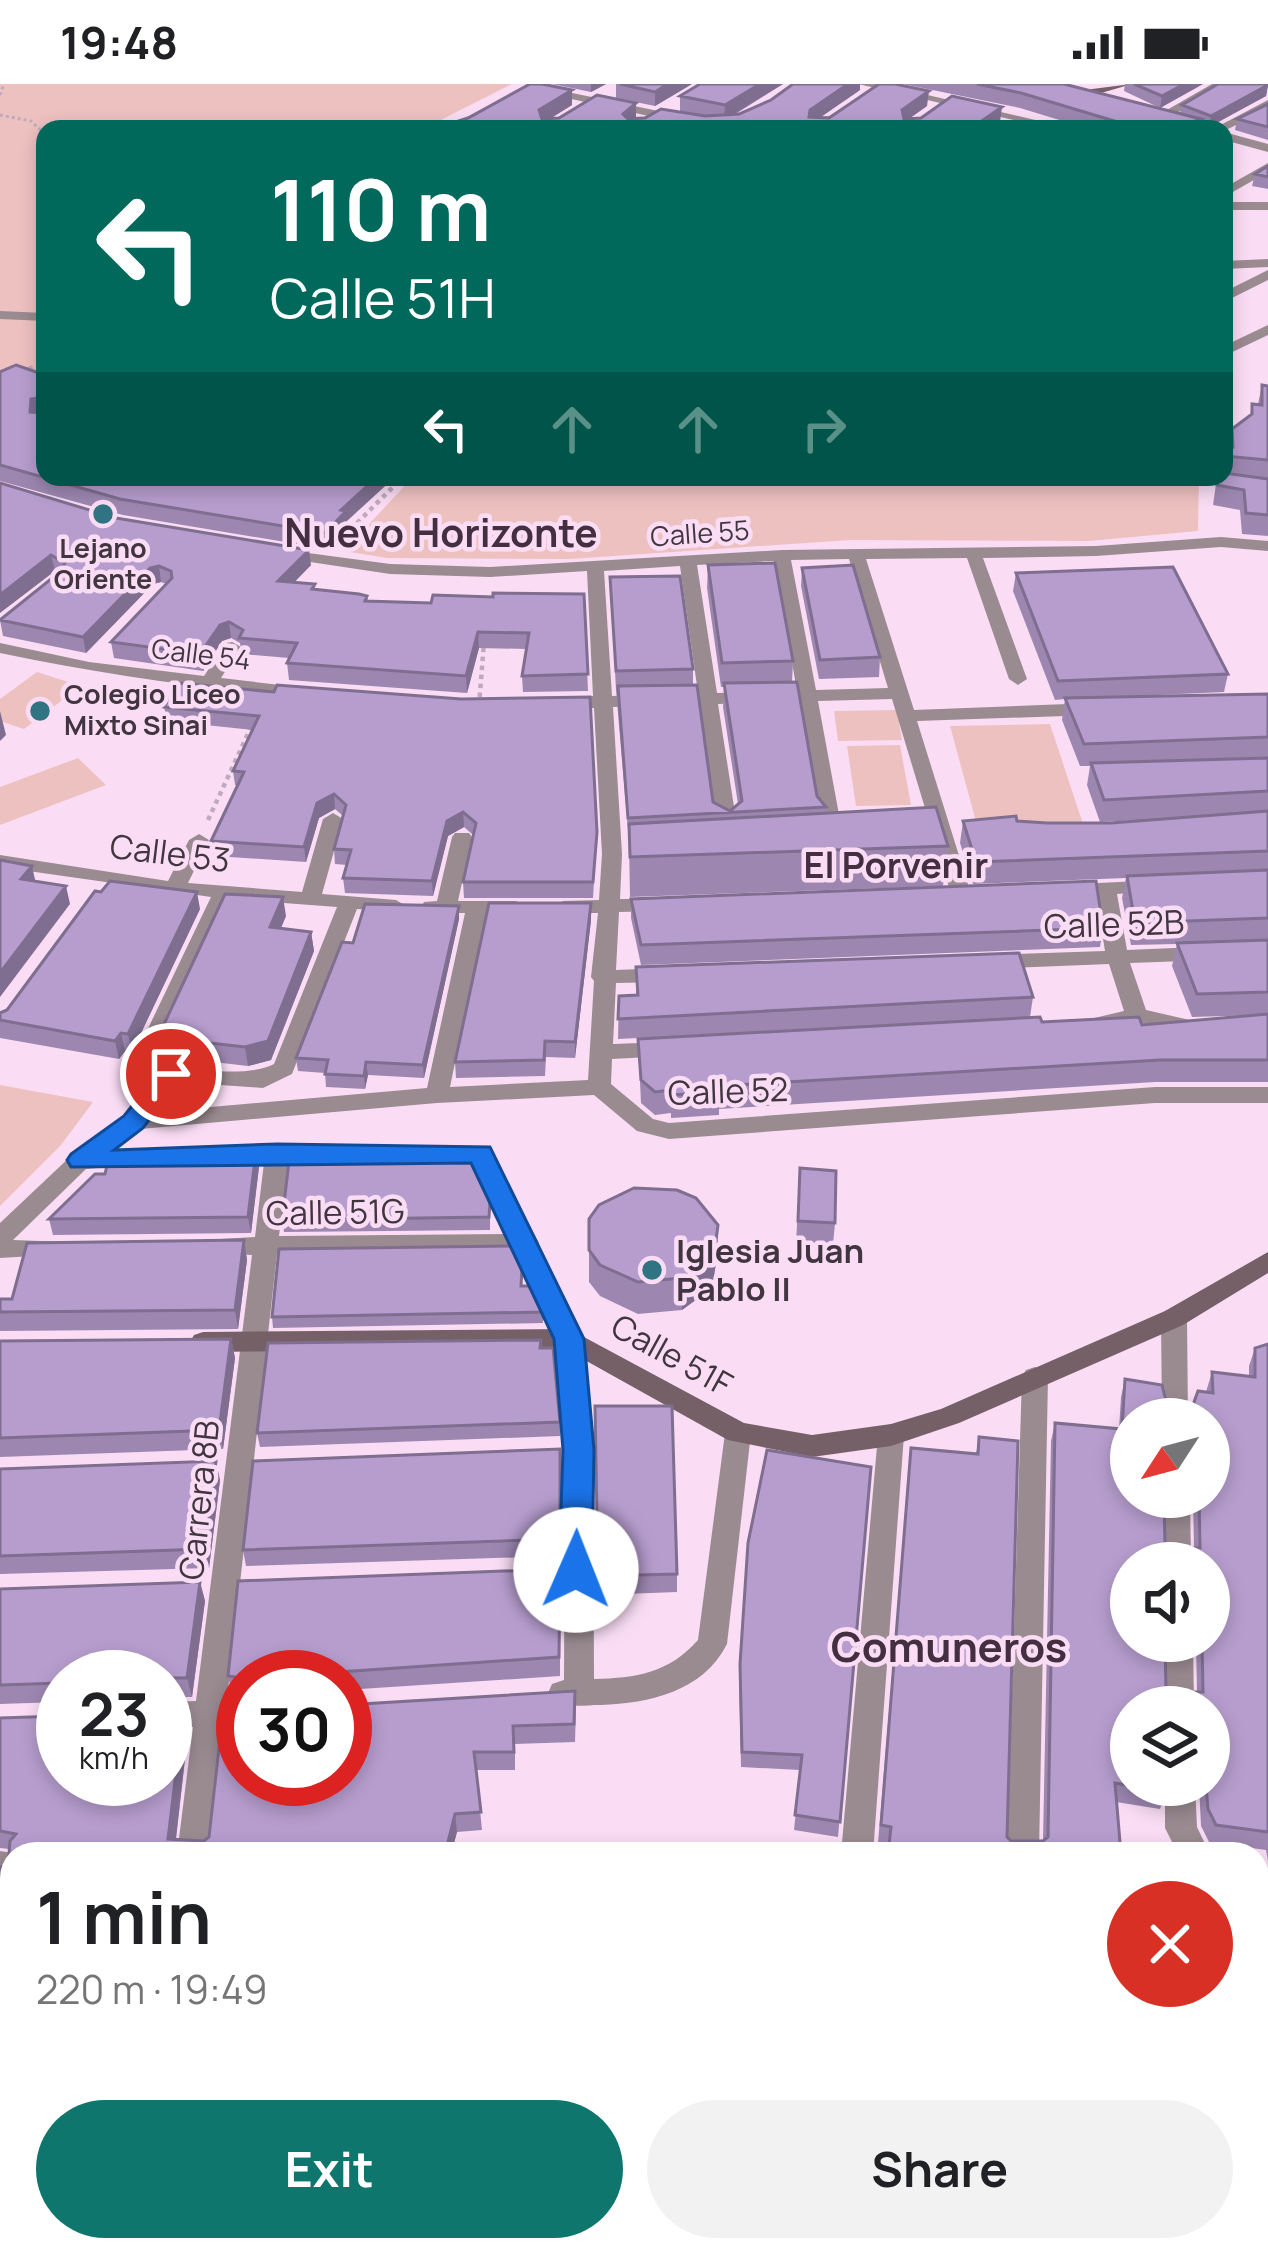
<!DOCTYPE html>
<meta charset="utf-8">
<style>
body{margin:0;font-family:Manrope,sans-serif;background:#f2f2f2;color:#202124;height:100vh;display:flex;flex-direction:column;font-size:45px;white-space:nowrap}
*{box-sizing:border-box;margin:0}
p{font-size:39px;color:#757577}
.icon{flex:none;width:66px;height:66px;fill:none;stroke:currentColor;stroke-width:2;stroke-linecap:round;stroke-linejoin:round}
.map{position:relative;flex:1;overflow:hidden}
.panel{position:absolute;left:0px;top:1758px;width:1269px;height:420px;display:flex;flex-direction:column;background:#fff;border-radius:36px 36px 0 0;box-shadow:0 6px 18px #0003}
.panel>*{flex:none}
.hud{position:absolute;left:36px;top:36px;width:1197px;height:366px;border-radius:24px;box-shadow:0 6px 18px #0003;background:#00695c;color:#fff;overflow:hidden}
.needle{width:78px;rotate:234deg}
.tools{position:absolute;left:1110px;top:1314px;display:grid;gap:24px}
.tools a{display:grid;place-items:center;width:120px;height:120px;border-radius:50%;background:#fff;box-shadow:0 6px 18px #0003;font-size:60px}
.speed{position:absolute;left:36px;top:1566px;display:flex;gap:24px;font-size:60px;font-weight:700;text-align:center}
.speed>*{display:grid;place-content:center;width:156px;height:156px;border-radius:50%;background:#fff;box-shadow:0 6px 18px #0003;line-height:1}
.speed small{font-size:30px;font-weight:400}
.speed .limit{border:18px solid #d22;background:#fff;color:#111}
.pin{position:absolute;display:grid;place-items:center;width:102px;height:102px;color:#fff;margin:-51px;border:6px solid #fff;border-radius:50%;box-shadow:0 3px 12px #0007}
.me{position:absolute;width:132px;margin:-66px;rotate:1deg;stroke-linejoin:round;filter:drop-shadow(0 0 9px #0008)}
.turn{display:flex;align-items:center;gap:42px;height:252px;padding:0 36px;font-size:54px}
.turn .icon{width:156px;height:156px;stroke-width:2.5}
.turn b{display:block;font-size:84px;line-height:102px}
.lanes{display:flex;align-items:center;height:114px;padding:0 36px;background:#0003;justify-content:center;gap:60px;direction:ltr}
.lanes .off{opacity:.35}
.round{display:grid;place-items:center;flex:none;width:126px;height:126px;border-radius:63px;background:#f2f2f2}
.overview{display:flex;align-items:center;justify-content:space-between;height:204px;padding:0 36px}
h1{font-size:72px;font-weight:700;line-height:90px}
.primary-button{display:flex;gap:24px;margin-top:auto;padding:24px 36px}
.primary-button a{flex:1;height:138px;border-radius:72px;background:#0f766e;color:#fff;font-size:48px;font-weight:700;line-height:138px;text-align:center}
.primary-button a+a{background:#f2f2f2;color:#202124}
.status{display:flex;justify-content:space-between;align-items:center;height:84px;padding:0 60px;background:#fff;direction:ltr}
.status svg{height:33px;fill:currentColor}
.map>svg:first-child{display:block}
</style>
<div class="status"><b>19:48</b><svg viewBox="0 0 49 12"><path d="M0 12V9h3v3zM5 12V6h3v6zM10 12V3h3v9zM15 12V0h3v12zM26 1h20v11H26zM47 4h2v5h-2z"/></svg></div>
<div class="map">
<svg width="1268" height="2178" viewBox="0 0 1268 2178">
<rect width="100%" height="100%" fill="#faddf5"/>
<path fill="#eec1c1" d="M0 0H512L423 45H45V298L0 291Z
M413 393H1199L1198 447 1089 457 850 456 570 475 387 474 344 467Z
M37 588 81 602 24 645 0 637V615Z
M897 626 902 656 838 657 834 627Z
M1050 640 1084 743 978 745 950 642Z
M900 661 911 721 856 722 847 662Z
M78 674 106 701 0 741V703Z
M0 1001 93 1018 61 1061 0 1122Z"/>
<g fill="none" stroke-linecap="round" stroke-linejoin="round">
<path stroke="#cbcbf6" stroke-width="12" d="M1257 2053 1268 2054
M0 2073 12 2071"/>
<path stroke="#c0a9bc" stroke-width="3" stroke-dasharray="3 3" stroke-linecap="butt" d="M0 11 4 0
M0 31 31 37 45 50"/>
<path stroke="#c0a9bc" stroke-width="4.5" stroke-dasharray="4.5 4.5" stroke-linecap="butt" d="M20 288 45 279
M338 458 403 393
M479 622 484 558
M208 736 253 639"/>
<path fill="#9a8b91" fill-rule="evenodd" d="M858 0H880L1074 45H1052Z
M1212 0H1227L1163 37 1153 34Z
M539 2 725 41 731 45H708L535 7Z
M1268 16V25L1224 47 1213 45Z
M1224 48 1268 60V68L1224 56Z
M1268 79V88L1224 113V104Z
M1224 118H1268V126H1224Z
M1268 175V183L1224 185V177Z
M1268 186V196L1224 218V208Z
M0 227 45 229V237L0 235Z
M1268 241V251L1224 272V262Z
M1221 453 1268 457V467L1221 463 1096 472 983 474 1027 595 1018 601 1009 595 967 474 866 475 914 626 1093 619 1102 625 1093 631 917 637 971 810 968 814H954L951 810 892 615 818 617 840 736 830 742 820 736 799 618 718 620 737 742 727 748 717 742 700 621 613 623 622 770 620 815H660L670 821 660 827 619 828 616 886 666 884 677 891 666 898 616 899 613 960 668 958 679 965 668 972 612 975 611 1000 653 1035 669 1039 1155 1003H1268V1019H1155L669 1055 637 1047 594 1011 437 1019 140 1045 110 1067 146 1068 150 1074 146 1080 86 1085 13 1156 67 1158 70 1164 67 1170 0 1174V1139L72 1071 126 1032 156 993 134 985 131 980 211 813 0 783V771L168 797 189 756 199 750 209 756 188 799 302 808 323 735 333 729 343 735 322 810 396 816 406 822 396 828 357 825 292 990 263 1004 177 998 154 1028 427 1004 465 829H431L421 823 424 818 437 817 452 753 455 749H469L472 753 458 817H516L526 823 516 829H486L450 1003 588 996 594 897 591 893 598 829H563L553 823 563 817 599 816 602 770 594 624 562 625 553 619 562 613 593 612 587 487 490 493 390 490 277 473 269 468 271 464 390 480 490 483 782 466 1096 462ZM849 475 888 604 816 606 791 476ZM774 477 797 607 717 609 697 481ZM680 482 698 609 612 612 604 487ZM231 815 337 823 274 980C248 994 184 986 155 976Z
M232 558 241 563 221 594 306 604 315 610 306 616C203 603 102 591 0 569V559L89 578 204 592 226 559Z
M1158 796 1168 802 1165 806 1117 810 1127 866 1268 860V874L1130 879 1146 926 1207 940 1210 945 1207 950 1199 952 1137 938 1098 947 1090 945 1087 940 1090 935 1124 927 1109 880 988 885 977 878 988 871 1105 867 1096 810 1060 809 1057 805 1060 801Z
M277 1061 481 1062 493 1070 539 1159 537 1162 582 1255 593 1366 594 1595C636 1594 669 1589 698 1556L725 1349 728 1342 738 1338 748 1342 751 1349 727 1560C703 1608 649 1619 601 1621 584 1621 568 1624 552 1618L548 1609 552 1600 564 1596 565 1366 556 1255 515 1168 277 1170 227 1615H243V1641L223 1642 209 1770H177L193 1643 165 1644V1618L196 1617 252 1171 203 1168 200 1162 203 1156 255 1153 264 1079 218 1077 214 1071 218 1065ZM473 1078 507 1150 279 1152 288 1079Z
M1174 1224 1183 1227 1187 1234 1188 1335H1162L1161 1234 1165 1227Z
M1035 1283 1044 1286 1048 1293 1039 1770H1007L1022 1293 1026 1286Z
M891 1340 901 1344 904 1351 873 1770H841L878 1351 881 1344Z
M1162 1413H1190L1191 1479H1163Z
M1163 1557H1193L1194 1623H1164Z
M1165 1701H1195L1197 1743 1210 1770H1178L1165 1744Z
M0 1767 19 1770H12V1797H0Z
M1257 1789 1268 1793V1823L1257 1819Z
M12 1935V1969L0 1973V1939Z"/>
<path fill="#756067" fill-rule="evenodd" d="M1006 0 1084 6 1132 0 1084 14Z
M1268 1168V1189L1183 1241 959 1339 891 1362 812 1373 728 1356 565 1265 203 1268 194 1265 190 1258 194 1251 203 1248 569 1245 744 1339 812 1351 891 1340 941 1325 1165 1227Z
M339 2166H446L441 2178H334Z
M533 2166H640L645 2178H538Z"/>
</g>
<path fill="#9d87b1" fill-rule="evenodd" d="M552 0H606L591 8Z
M616 0H692L655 22 616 14Z
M700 0H783L734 31 860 6 821 33 927 22 910 34 1000 38 990 45H446V41L572 6V21L551 34 702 32 680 27V12Z
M903 0H1064L1180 29 1182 21 1268 1 1266 12 1209 43 1200 40 1199 45H1089L1020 24Z
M1125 0H1203L1160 24 1124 7Z
M1268 20V56L1235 46 1237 35Z
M1268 82V105L1252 102 1255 90Z
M0 288 45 328 39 329 347 437 348 443 327 465 123 431 0 397Z
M1262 301 1268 302V452L1242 450 1240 426 1213 421 1217 393H1224V362H1229L1232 345 1250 332 1252 320H1258Z
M0 399 116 434 311 481 294 498 315 506 367 512 368 517 431 519 493 513 584 510 588 607 523 608 522 592 526 565 479 564 467 609 289 596 287 579 289 574 242 570 240 559 231 554 222 557 203 587 114 574 111 558 166 500 161 498 153 500 86 569 3 552 0 536 59 489 55 487Z
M708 481 793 577 792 598 817 712 826 723V729L948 762 943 802 630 813 629 758 616 606 610 493 693 585V601L713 718 730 727 738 720 723 623 724 603H721L707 504Z
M802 484 880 573 879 593 819 595 801 502Z
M1016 489 1228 590 1224 608 1111 613 1268 610V998H1155L719 1025V1031L671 1034V1029L655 1031 641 1019 638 955 1042 938 1142 941 1260 931 1192 933 1172 882 1177 860 1131 861 1122 814 1126 794 973 800 960 759 963 737H1017L1047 739H1111L1163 735 1100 738 1087 701 1090 682H1080L1062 636 1065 615 1055 616 1013 507Z
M178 599 597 748 593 814H464L463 798 473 751 464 743 448 752 433 812 345 809 343 794 347 781 335 780 334 765 343 732 335 725 319 734 306 778 214 772 211 757 238 702 235 701 233 687 253 646 167 637 164 623Z
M631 815 1103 844 1100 863 641 881 631 834Z
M591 819V836L575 974 546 973 545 992 456 994 455 978Z
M200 825 132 968 125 967 119 975 0 954V929Z
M286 832 281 844 311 848 314 867 271 976 248 982 162 972 158 953Z
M459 835 424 994 368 991 365 1005 326 1003 325 989 298 987 296 974 353 859Z
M636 883 1033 913 1030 933 618 955 619 912 636 911Z
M256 1067 259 1083 251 1149 53 1151 49 1135 105 1090Z
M800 1084 835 1139 833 1161 796 1159Z
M490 1117V1146L284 1148 282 1136Z
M589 1135 717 1173 712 1204 682 1226 638 1230 600 1212 589 1198Z
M244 1156 247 1176 238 1245 0 1247V1215H12Z
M522 1202 543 1228V1239L273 1244 272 1233Z
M231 1255 235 1274 223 1365 0 1373V1257Z
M1268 1260V1777L1266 1766 1209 1758 1201 1742 1199 1701H1209V1623H1131L1166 1708 1160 1725 1116 1718 1121 1770 878 1759 911 1364 976 1370 979 1353 1007 1753 1011 1757H1043L1051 1357 1055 1339 1119 1345 1121 1313 1125 1295 1167 1321H1193L1206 1308 1212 1288 1249 1292V1282L1255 1264ZM1131 1335H1209V1413H1193L1194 1464H1165ZM1131 1479H1209V1557H1196L1197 1608H1166Z
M595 1322 677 1490V1508L598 1511Z
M560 1338V1352L260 1363 257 1349Z
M560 1365V1472L246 1482 243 1466Z
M871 1383 838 1753 794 1746 800 1686 741 1683 739 1595 748 1459Z
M0 1385 220 1396 209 1484 0 1490Z
M560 1485V1592L345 1606V1593H243V1612L232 1610 228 1592Z
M200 1498 205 1517 192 1613H165V1593H63V1695L183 1630 188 1648 176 1756 204 1757 345 1621 576 1625 575 1658 515 1660V1686H476L482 1746 457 1748 451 1770H12V1926H0V1783H8L9 1765 0 1764V1634L60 1632V1618L0 1620V1505Z"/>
<path fill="#7f6e90" d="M591 0H606L591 8Z
M668 0H692L655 22V8Z
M760 0H783L724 36 725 21Z
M848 0H860V6L809 41 810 26Z
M1184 0H1203L1160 24 1162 12Z
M1268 1 1266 12 1209 43 1211 32Z
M572 6V21L540 41 539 26Z
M929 7 927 22 900 41 902 26Z
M636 19V34L624 44 623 30Z
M1002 23 1000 38 990 45H970Z
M1201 35 1199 45H1172Z
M45 313V328L34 330 30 328 31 315Z
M377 393H395L347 437 348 443 327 465 325 449 341 426Z
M309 466 311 481 280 513 278 497Z
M51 471 55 487 0 529V511Z
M159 482 161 498 153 500 86 569 83 553 150 484Z
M229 538 231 554 222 557 203 587 200 570 220 541Z
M478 548 479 564 467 609 466 592Z
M0 627 6 651 0 657Z
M334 710 335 725 319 734 306 778 304 763 317 719Z
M463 728 464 743 448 752 433 812 432 797 447 737Z
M32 782 36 800 21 795Z
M66 802 70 820 0 913V889Z
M197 808 200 825 132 968 128 950Z
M283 813 286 832 273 862 270 843Z
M591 819V836L575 974V958Z
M459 822V835L424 994 423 981Z
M311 848 314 867 271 976 248 982 245 963Z
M121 949 125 967 119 975 115 957Z
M366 978 368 991 365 1005 364 992Z
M256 1067 259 1083 251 1149 248 1133Z
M718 1141 717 1173 712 1204 682 1226V1194Z
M244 1156 247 1176 238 1245 235 1226Z
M231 1255 235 1274 223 1365 219 1346Z
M216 1377 220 1396 209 1484 205 1465Z
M200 1498 205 1517 192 1613 187 1594Z
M183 1630 188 1648 174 1770 168 1755Z
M455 1730 457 1748 451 1770H445Z"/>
<path fill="#b69dce" stroke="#7f6e90" stroke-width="3" fill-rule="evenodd" d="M530 0H542L572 6 539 26 542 35 559 34 597 11 636 19 623 30 628 35 645 34 661 25 705 32 739 30 771 16 793 0H848L810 26 809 33 829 34 879 0H895L929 7 902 26 904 35 921 34 952 12 1002 23 970 45H465L446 41 468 34Z
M620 0H668L655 8Z
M700 0H760L725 21 680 12Z
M977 0H1064L1201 35 1172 45H1141L1021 9Z
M1134 0H1184L1162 12Z
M1218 0H1265L1268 1 1211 32 1182 21Z
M1268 20V43L1237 35Z
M1268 82V93L1255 90Z
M16 281 45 291V313L31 315 30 328 45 329V393H377L341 426 346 427 325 449 120 415 0 381V288Z
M1262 301 1268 302V376L1224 372V362L1233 363 1232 345 1252 330V320L1262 321Z
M1224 389 1268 395V431L1246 429 1244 406 1217 401 1218 393H1224Z
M0 399 116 434 309 466 278 497 315 500 312 505 359 510 367 512 365 517 431 519 433 511 493 513V509L584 510 588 590 522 592 529 549 478 548 466 592 287 579 297 559 239 554 243 546 229 538 220 541 200 570 111 558 172 494 171 487 159 482 150 484 83 553 0 536 61 487 65 479 51 471 0 511Z
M775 479 793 577 722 579 708 481Z
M853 481 880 573 820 576 802 484Z
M1173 483 1228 590 1058 597 1016 489Z
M680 492 693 585 616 587 610 493Z
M797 598 817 712 826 723 628 734 618 602 697 601 713 718 730 727 742 717 724 599Z
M178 599 274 608 277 601 461 615 590 613 597 748 593 798H463L476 739 463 728 447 737 432 797 343 794 351 766 334 765 346 721 334 710 317 719 304 763 211 757 244 688 233 687 259 632 164 623Z
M1268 610V653L1084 660 1065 614Z
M1268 674V707L1104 716 1091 679Z
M936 723 948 762 630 773 629 740Z
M1268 727V767L976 778 963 737 1016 732 1017 737 1047 739H1111Z
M0 776 32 782 21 795 66 802 0 889Z
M1268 786V834L1135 839 1127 792Z
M110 797 197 808 128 950 121 949 115 957 0 936V929L7 926 95 807 101 808Z
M1096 797 1103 844 641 861 631 815Z
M225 810 283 813 270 843 311 848 268 957 245 963 158 953Z
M489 819H591L575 958 545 957 544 976 455 978Z
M365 820 459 822 423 981 366 978 364 992 325 990 328 976 296 974 342 858 353 859Z
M1268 856V908L1197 910 1177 859Z
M1019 869 1033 913 618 935 619 912 638 911 636 883Z
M1268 930V976H1160L719 1002V1008L671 1011V1006L655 1008 641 996 638 955 1040 933 1042 938 1139 933 1142 941Z
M256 1067 248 1133 49 1135 95 1090H105L109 1073Z
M290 1069 464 1070 471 1073 490 1117 489 1133 282 1136Z
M800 1084 836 1087 835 1139 798 1137Z
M634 1104 677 1106 696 1114 718 1141 714 1172 682 1194 638 1198 600 1181 589 1166V1135L599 1121Z
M244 1156 235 1226 0 1228V1215H12L27 1159Z
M512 1162 522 1184 521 1202H531L543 1228 272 1233 279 1165Z
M231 1255 219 1346 0 1354V1257Z
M541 1256 540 1264H553L560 1338 257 1349 268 1259Z
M1268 1260V1748L1216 1741 1208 1725 1206 1701H1209V1623H1131V1701H1166V1708L1115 1699 1121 1770H888L891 1743 881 1741 911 1364 978 1370 979 1353 1018 1357 1007 1753 1011 1757H1043L1048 1753 1055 1339 1122 1345 1125 1295 1162 1301 1167 1321H1193L1198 1307 1213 1309 1212 1288 1255 1293V1264ZM1131 1335H1209V1413H1199L1200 1464H1165L1164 1413H1131ZM1131 1479H1209V1557H1202L1203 1608H1166L1165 1557H1131Z
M595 1322H672L677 1490 598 1492Z
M560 1365V1455L243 1466 253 1377Z
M767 1366 871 1383 840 1738 795 1731 802 1671 742 1668 740 1580 748 1459Z
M216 1377 205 1465 0 1472V1385Z
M560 1485 559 1573 339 1588 338 1593H243V1614L242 1594 228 1592 238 1497Z
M200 1498 187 1594 63 1593V1695H165V1629L183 1630 168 1755 204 1757 209 1753 223 1628 243 1623V1695H345V1621L575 1607 574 1640 513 1642 514 1668H474L481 1728 455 1730 445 1770H12V1909H0V1783H8L10 1757 16 1750 0 1747V1634L60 1632V1599L0 1601V1505Z"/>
<path fill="#1a73e8" stroke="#114b97" stroke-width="3" d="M171 981 180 984 184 990 180 996 143 1044 114 1066 277 1060 490 1063 584 1255 594 1366 592 1486 587 1496 576 1500 564 1496 559 1486 563 1366 554 1255 471 1079 71 1083 67 1076 71 1070 124 1032 162 984Z"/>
<g fill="#307484" stroke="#faddf5" stroke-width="4.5">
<circle cx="103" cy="430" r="12"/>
<circle cx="40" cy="627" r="12"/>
<circle cx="652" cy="1186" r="12"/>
</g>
<g text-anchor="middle" stroke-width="9" stroke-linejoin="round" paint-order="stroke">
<g font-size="27" fill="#41363f" stroke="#faddf5">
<text transform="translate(700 450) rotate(-4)" y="9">Calle 55</text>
<text transform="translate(201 571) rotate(7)" y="9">Calle 54</text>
</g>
<g font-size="27" font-weight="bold" fill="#41363f" stroke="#faddf5">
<text x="103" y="474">Lejano<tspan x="103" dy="31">Oriente</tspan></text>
<text x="64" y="620" text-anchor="start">Colegio Liceo<tspan x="64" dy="31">Mixto Sinai</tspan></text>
</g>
<g font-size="33" fill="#41363f" stroke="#faddf5">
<text transform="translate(170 769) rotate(7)" y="12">Calle 53</text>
<text transform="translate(1114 840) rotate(-2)" y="12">Calle 52B</text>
<text transform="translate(728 1007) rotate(-2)" y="12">Calle 52</text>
<text transform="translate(335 1128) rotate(-1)" y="12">Calle 51G</text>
<text transform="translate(672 1271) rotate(29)" y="12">Calle 51F</text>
<text transform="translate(199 1416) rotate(-84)" y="12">Carrera 8B</text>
</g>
<g font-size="33" font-weight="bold" fill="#41363f" stroke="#faddf5" text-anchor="start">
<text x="676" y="1179">Iglesia Juan<tspan x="676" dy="38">Pablo II</tspan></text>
</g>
<g font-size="36" font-weight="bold" fill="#442f41" stroke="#faddf5">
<text x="896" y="794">El Porvenir</text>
</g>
<g font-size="39" font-weight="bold" fill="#442f41" stroke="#faddf5">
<text x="441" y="463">Nuevo Horizonte</text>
</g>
<g font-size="42" font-weight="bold" fill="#442f41" stroke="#faddf5">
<text x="949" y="1578">Comuneros</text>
</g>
</g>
</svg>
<div class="tools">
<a><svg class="needle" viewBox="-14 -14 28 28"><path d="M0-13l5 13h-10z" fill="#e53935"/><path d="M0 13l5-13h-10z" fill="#757577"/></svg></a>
<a><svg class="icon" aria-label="sound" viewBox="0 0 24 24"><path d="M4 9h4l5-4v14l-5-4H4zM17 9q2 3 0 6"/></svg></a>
<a><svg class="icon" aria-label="layers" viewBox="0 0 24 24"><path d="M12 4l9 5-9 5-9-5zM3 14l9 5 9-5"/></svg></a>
</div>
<div class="speed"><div>23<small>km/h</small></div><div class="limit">30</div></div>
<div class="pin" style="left:171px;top:990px;background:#d93025"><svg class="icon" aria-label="arrive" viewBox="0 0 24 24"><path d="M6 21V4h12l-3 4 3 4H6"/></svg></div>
<svg class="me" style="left:576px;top:1486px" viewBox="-20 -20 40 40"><circle r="19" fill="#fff"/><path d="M0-13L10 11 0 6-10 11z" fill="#1a73e8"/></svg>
<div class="hud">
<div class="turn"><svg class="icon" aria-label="left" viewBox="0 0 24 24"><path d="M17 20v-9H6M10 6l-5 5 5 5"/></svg><div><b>110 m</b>Calle 51H</div></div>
<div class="lanes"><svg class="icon" aria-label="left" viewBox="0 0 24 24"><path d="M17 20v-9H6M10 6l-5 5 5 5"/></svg><svg class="icon off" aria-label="ahead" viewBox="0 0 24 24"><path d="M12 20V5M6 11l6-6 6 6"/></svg><svg class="icon off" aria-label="ahead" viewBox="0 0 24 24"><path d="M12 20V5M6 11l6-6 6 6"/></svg><svg class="icon off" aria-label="right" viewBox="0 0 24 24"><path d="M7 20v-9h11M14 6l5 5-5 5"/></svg></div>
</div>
<section class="panel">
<div class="overview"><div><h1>1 min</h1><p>220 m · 19:49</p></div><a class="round" style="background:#d93025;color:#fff"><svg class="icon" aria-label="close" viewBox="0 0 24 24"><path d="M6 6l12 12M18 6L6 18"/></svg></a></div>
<div class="primary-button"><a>Exit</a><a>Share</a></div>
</section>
</div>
